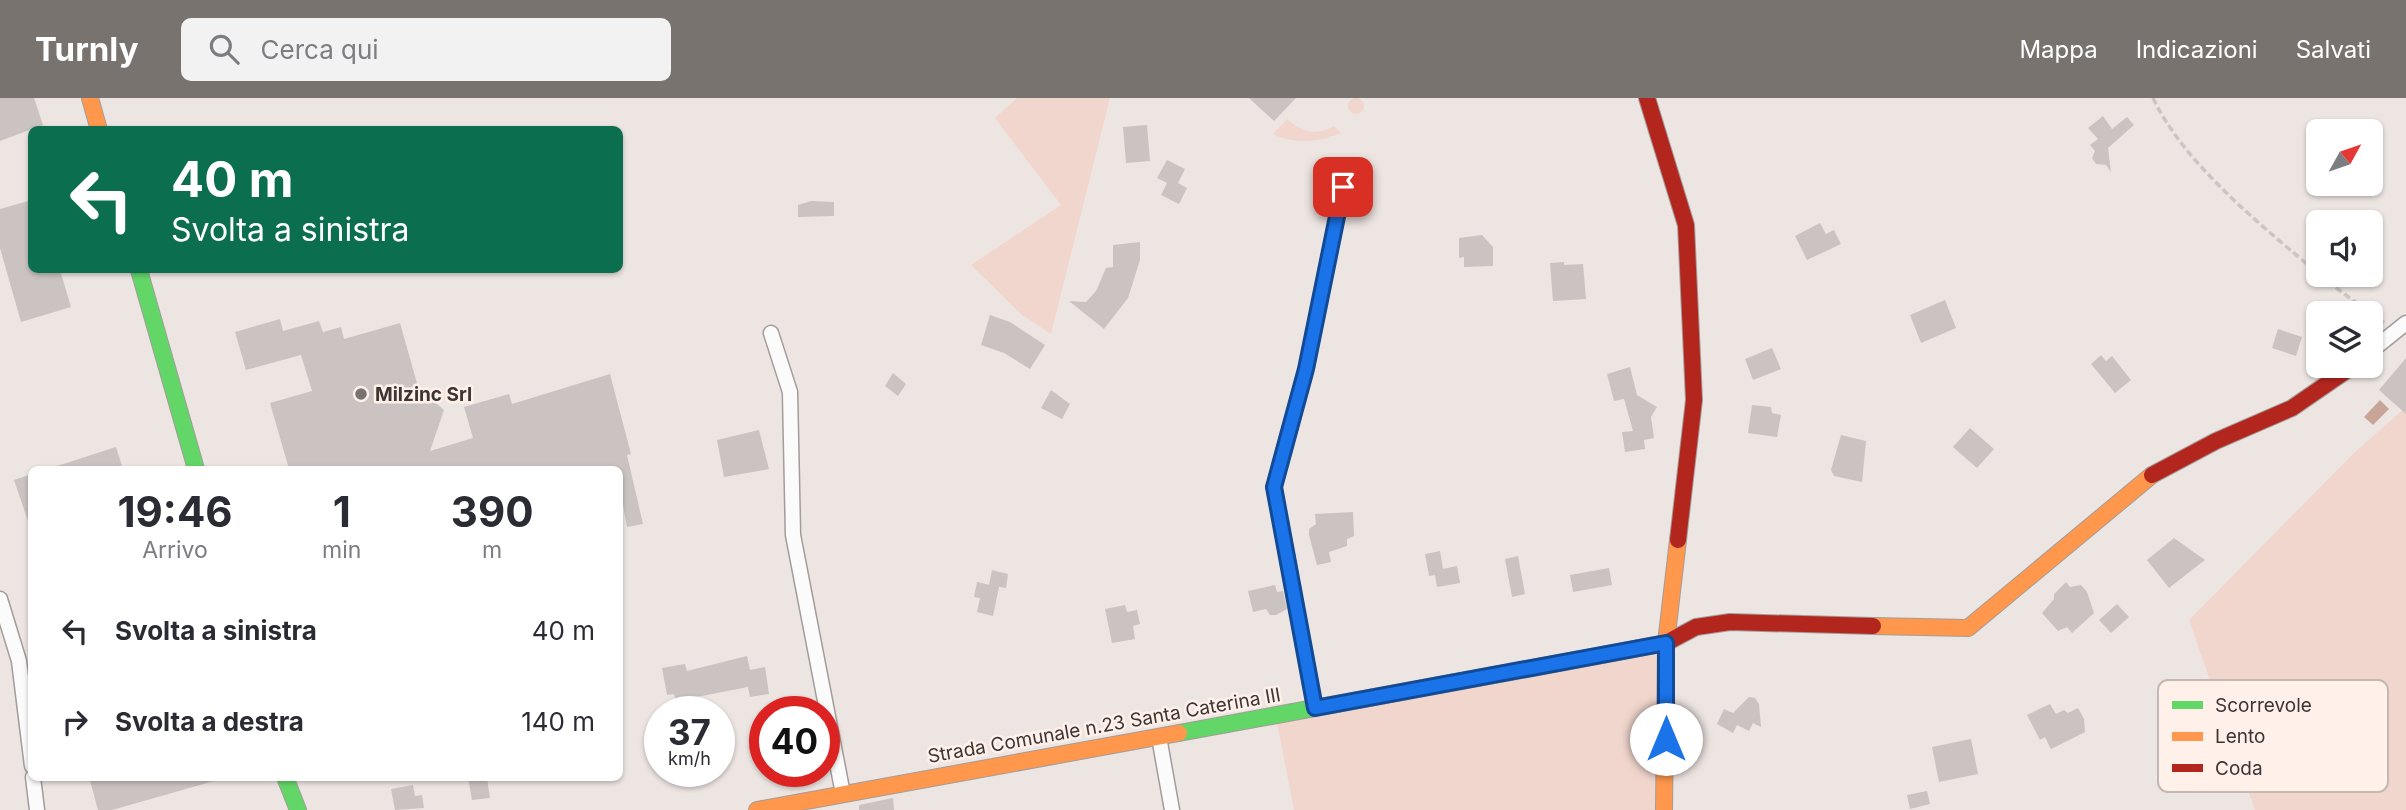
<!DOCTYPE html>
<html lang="it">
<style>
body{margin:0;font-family:Inter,sans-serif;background:#f2f2f3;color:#2b2b33;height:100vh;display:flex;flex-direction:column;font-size:26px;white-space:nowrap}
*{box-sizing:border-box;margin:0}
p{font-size:23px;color:#7c7c81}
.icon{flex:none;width:38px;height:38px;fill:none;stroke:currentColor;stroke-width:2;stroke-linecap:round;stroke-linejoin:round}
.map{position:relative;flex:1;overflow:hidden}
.drawer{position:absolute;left:28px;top:368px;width:595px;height:315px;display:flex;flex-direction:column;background:#fff;border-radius:10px;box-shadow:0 2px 5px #0004}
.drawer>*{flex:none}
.hud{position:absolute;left:28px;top:28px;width:595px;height:147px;border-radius:10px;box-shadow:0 2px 5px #0004;background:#0b6e4f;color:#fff;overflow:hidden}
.needle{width:46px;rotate:50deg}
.buttons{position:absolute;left:2306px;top:21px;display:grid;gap:14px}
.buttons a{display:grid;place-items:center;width:77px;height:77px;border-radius:10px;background:#fff;box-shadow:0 2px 5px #0004;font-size:35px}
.speed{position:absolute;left:644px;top:598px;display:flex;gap:14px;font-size:35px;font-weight:700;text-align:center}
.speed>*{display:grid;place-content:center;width:91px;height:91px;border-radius:50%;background:#fff;box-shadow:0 2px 5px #0004;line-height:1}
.speed small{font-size:18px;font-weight:400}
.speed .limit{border:10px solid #d22;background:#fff;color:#111}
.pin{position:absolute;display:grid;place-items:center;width:60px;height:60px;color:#fff;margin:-30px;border-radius:14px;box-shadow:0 4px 10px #0006}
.me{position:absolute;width:77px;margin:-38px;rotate:0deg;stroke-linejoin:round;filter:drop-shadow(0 0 5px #0008)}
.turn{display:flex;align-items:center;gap:24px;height:147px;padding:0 28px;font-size:32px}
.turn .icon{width:91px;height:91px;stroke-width:2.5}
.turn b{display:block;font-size:49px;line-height:60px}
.eta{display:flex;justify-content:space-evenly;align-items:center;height:119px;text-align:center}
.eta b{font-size:42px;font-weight:700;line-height:49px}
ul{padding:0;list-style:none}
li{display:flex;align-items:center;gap:21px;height:91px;padding:0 28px}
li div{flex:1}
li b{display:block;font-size:26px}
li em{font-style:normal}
header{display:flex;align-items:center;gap:42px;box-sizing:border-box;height:98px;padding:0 35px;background:#797370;color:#fff}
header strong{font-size:33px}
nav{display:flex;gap:38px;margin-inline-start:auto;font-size:24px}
.search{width:490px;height:63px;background:#f2f2f3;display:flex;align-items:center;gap:18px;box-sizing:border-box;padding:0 24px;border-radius:10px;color:#7c7c81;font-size:26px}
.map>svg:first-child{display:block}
</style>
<header>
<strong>Turnly</strong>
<div class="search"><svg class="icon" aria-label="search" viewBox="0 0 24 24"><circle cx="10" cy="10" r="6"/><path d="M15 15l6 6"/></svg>Cerca qui</div>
<nav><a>Mappa</a><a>Indicazioni</a><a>Salvati</a></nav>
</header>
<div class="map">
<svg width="2406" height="712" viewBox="0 0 2406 712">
<rect width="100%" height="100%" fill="#ede5e2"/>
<path fill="#f0d6cd" d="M1017 0H1110L1051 236 1022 217 971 167 1061 107 995 20Z
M1348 8a8 8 0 1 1 16 0a8 8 0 1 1-16 0Z
M1287 21C1302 35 1316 38 1334 28L1341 35C1320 44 1295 47 1273 36Z
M2406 309V712H2255L2189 522 2355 354Z
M1666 545 1656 712H1294L1277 625Z"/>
<path fill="#c9a598" d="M2380 302 2389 311 2373 327 2364 319Z"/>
<path fill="#cac3c1" d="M0 0H34L43 27 0 43Z
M1249 0H1296L1274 23Z
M2103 18 2112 31 2127 19 2134 27 2108 50 2111 74 2106 67 2096 66 2092 60 2095 53 2090 47 2098 41 2088 30Z
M1147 27 1150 63 1126 65 1123 29Z
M1167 62 1185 71 1178 85 1187 90 1179 106 1161 97 1167 85 1157 80Z
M32 102V172H60L71 209 21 224 0 150V111Z
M811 103 834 104V118L798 119V107Z
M1820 125 1826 136 1834 132 1841 146 1807 162 1795 138Z
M1482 137 1493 149V168L1464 169V159L1459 160V140Z
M1140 144V162L1128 200 1104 231 1069 203 1086 204 1096 193 1106 170 1113 169V147Z
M1564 164V167L1583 166 1586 201 1553 203 1550 165Z
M1945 202 1956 230 1921 245 1910 217Z
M990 217 1010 224 1045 247 1030 271 1004 255 981 247Z
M280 221 283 233 319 223 323 234 341 229 344 241 400 225 422 303 429 299 444 312 430 353 473 340 464 309 509 296 512 306 610 276 631 356 627 357 643 426 627 429 620 390V371H289L270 305 312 293 301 257 246 272 235 234Z
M2278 231 2302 239 2296 258 2272 250Z
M1772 250 1781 271 1753 282 1745 261Z
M2101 257 2106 263 2112 258 2131 282 2115 295 2091 266Z
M2406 260V316L2379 292Z
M1630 269 1637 297 1657 309 1651 319 1654 340 1644 342 1645 351 1625 354 1622 334 1633 333 1624 301 1614 303 1607 276Z
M893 275 906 286 898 298 885 288Z
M1051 292 1070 306 1062 321 1041 310Z
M1752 307 1771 309 1772 315 1781 317 1777 339 1748 335Z
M1970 330 1994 351 1977 370 1953 349Z
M759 332 769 371 724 379 717 342Z
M1841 337 1866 343 1862 384 1834 378 1831 372Z
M116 349 123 371H57V368Z
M32 376V426H29L14 382Z
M1353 414 1354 438 1347 441V448L1329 454 1331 464 1317 467 1309 437V431L1316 426 1315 416Z
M2174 440 2205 462 2169 490 2147 462Z
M1440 453 1443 471 1457 468 1460 485 1437 489 1435 477 1429 478 1425 456Z
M1518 458 1525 496 1512 499 1505 461Z
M1609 470 1612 487 1573 494 1570 477Z
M992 472 1008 476 1006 490 989 487Z
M977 484 999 489 993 518 977 514 980 500 974 499Z
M2066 484 2070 489 2081 487 2087 494 2094 515 2072 535 2067 529 2058 533 2042 515 2054 501V496Z
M1275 487 1277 494 1283 493 1287 511 1276 517H1270L1266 511 1253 514 1248 493Z
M2117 506 2129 519 2111 535 2099 522Z
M1125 507 1127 514 1137 512 1140 526 1133 528 1135 541 1112 545 1105 511Z
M747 558 750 572 765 569 769 596 750 599 748 589 676 603 674 596 667 597 662 570 685 566 687 573Z
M1749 599 1755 600 1759 606 1761 629 1753 625 1749 633 1737 627 1733 635 1717 626 1724 611 1733 615Z
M2050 606 2056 616 2064 612 2068 615 2078 610 2084 621 2085 634 2051 651 2045 639 2040 642 2027 617Z
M1971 641 1978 676 1939 684 1932 649Z
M89 679H214V683L112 712H98Z
M468 679 487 680 490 700 472 702Z
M413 687 415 698 422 697 424 710 395 712 391 691Z
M1927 693 1930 706 1910 711 1907 697Z
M893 700 894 712H859V707Z"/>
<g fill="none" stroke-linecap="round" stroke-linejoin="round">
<g stroke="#a29c9a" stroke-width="17">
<path id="street" d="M771 235 790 294 793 437 843 696
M2371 253 2406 225
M0 501 19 563 32 668
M1315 610 1274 389 1306 271 1343 89
M1159 639 1172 712
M33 679 37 712"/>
</g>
<g stroke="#a29c9a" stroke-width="18">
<path id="fast" d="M139 172 196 371
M1179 635 1592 559
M285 679 298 712"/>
</g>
<g stroke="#a29c9a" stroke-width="18">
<path id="slow" d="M90 0 99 32
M1873 528 1968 530 2152 377
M757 712 1179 635
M1664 712 1666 545 1678 442"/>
</g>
<g stroke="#a29c9a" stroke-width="18">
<path id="jam" d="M1647 0 1686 127 1694 302 1678 442
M2152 377 2216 343 2292 310 2353 268
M1592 559 1666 545 1696 529 1730 524 1873 528"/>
</g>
<path stroke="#c9c6c4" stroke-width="3.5" stroke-dasharray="7 3.5" stroke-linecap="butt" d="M2153 0C2184 66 2263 129 2319 176
M2319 177 2370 215
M2371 216 2384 225"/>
<use href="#street" stroke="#fcfbfb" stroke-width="14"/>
<use href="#fast" stroke="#63d668" stroke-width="16"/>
<use href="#slow" stroke="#ff974d" stroke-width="16"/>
<use href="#jam" stroke="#b3261e" stroke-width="16"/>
</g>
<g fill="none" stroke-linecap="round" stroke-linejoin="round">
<g stroke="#114b97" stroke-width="18">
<path id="route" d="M1343 89 1306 271 1274 389 1315 610 1666 545V641"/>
</g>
<use href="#route" stroke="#1a73e8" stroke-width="12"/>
</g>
<circle fill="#797370" stroke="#fff0ea" stroke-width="2.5" cx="361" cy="296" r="7"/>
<g text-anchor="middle" stroke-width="5" stroke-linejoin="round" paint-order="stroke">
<g font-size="19" font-weight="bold" fill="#3b3533" stroke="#fff0ea" text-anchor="start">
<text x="375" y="303">Milzinc Srl</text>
</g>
<g font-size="19" fill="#3b3533" stroke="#fff0ea">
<text transform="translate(1104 627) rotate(-10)" y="7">Strada Comunale n.23 Santa Caterina III</text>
</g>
</g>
<rect x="2158" y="582" width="230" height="112" rx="10" fill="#fff0ea" stroke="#c4b8b3" stroke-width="2"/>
<rect x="2172" y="603" width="31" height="8" fill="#63d668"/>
<rect x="2172" y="634" width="31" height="9" fill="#ff974d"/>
<rect x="2172" y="666" width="31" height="8" fill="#b3261e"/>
<g font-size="19" fill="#3b3533">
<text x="2215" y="614">Scorrevole</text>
<text x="2215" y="645">Lento</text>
<text x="2215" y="677">Coda</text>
</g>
</svg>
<div class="buttons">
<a><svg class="needle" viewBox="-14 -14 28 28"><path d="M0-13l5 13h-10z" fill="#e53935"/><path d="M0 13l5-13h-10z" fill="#7c7c81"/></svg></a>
<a><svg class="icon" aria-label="sound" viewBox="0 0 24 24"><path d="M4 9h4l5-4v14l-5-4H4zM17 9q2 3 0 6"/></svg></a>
<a><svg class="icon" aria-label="layers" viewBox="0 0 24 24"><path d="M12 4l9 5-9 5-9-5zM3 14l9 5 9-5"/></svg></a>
</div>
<div class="speed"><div>37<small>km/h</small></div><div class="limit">40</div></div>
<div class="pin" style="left:1343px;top:89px;background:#d93025"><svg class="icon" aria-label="arrive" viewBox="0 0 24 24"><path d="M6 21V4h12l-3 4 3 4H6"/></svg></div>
<svg class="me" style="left:1666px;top:641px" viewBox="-20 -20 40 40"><circle r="19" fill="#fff"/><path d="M0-13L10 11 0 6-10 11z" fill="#1a73e8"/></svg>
<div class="hud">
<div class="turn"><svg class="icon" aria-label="left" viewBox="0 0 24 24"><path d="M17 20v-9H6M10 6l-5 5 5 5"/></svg><div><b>40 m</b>Svolta a sinistra</div></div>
</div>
<section class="drawer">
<div class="eta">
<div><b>19:46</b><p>Arrivo</p></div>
<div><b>1</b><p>min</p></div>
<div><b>390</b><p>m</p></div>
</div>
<ul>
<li><svg class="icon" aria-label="left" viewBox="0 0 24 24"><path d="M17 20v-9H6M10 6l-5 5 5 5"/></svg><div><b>Svolta a sinistra</b></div><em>40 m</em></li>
<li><svg class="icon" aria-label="right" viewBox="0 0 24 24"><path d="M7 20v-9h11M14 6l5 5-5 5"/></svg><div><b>Svolta a destra</b></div><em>140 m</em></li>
</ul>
</section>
</div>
